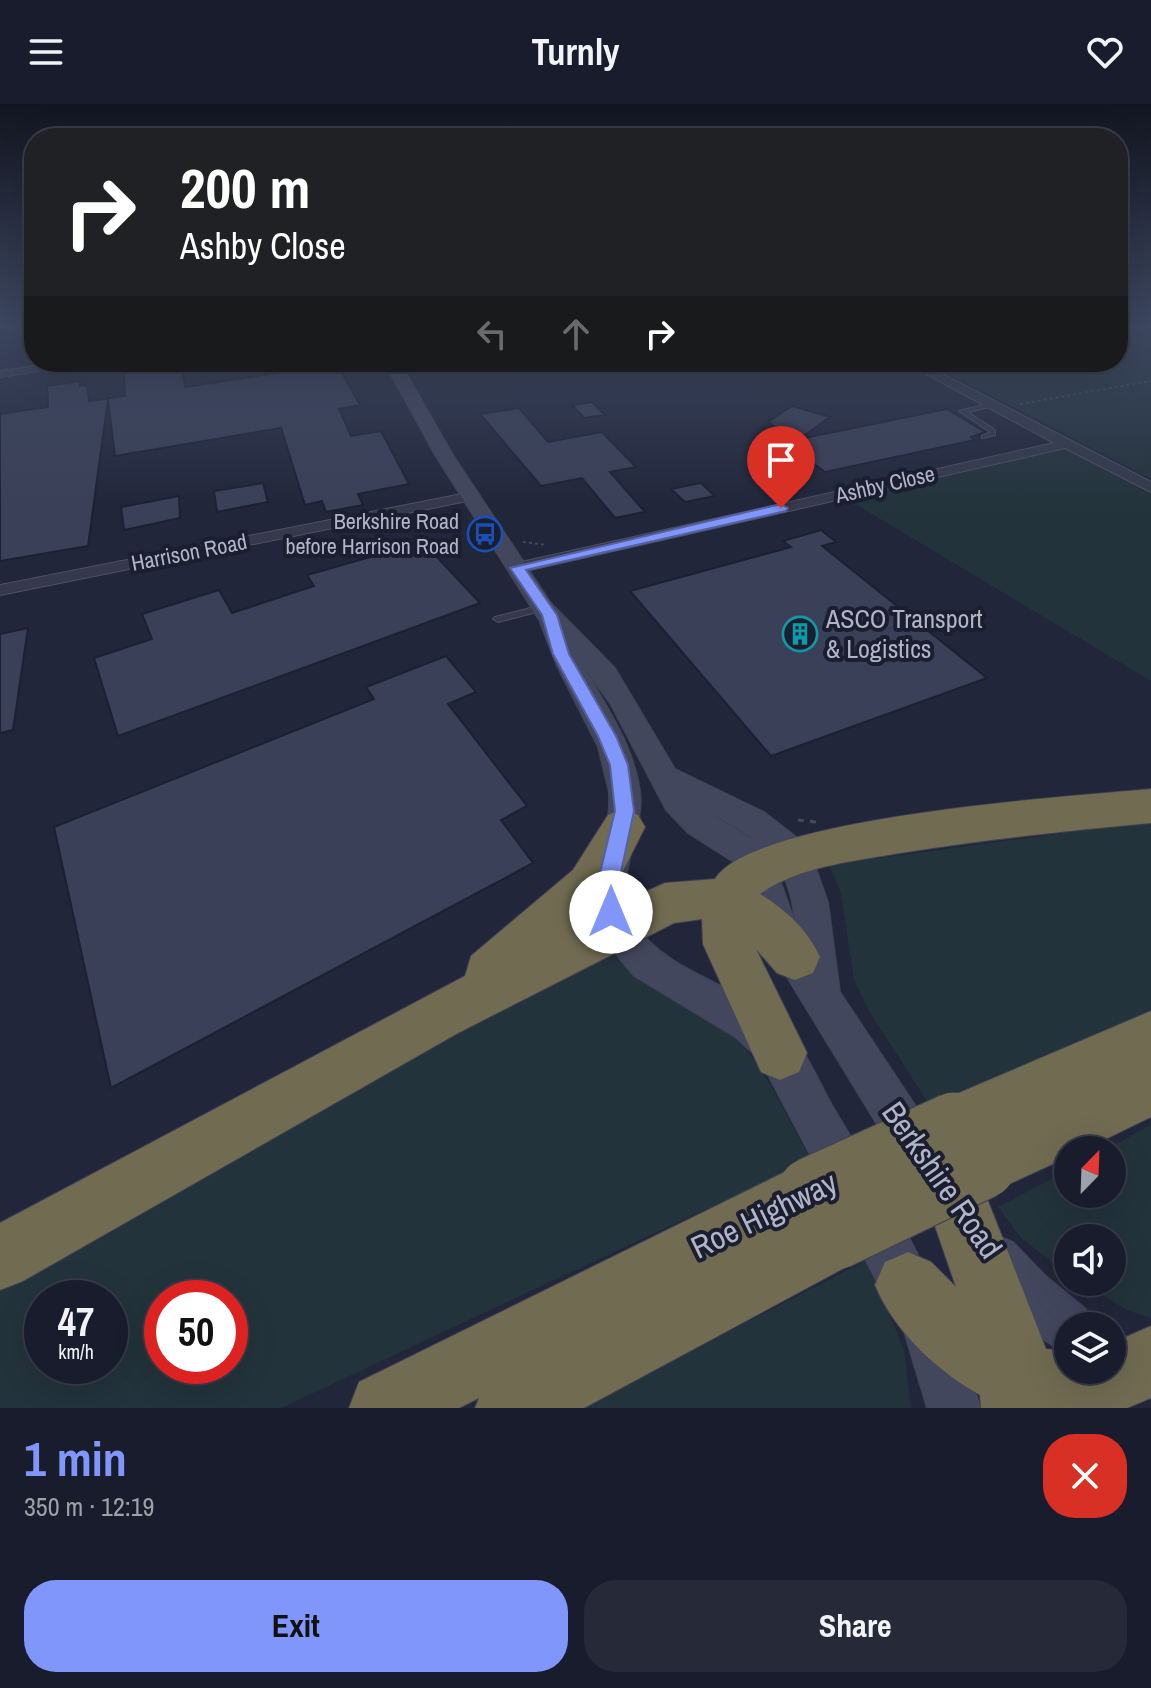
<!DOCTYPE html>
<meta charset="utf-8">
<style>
body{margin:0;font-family:"Archivo Narrow",sans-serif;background:#262938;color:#f1f3f6;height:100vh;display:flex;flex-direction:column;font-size:30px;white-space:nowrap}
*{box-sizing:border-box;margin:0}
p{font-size:26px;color:#9fa1a9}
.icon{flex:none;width:44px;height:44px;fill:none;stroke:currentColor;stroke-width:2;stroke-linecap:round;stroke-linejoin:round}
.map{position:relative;height:1304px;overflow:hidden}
.details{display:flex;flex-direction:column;background:#191c2c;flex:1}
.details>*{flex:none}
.banner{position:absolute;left:24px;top:24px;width:1104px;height:244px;border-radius:32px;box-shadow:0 8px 32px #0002,0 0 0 2px #373a48;background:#202124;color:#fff;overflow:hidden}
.needle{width:52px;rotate:23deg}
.buttons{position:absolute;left:1054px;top:1032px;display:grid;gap:16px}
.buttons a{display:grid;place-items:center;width:72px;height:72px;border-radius:50%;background:#191c2c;box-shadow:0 8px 32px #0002,0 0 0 2px #373a48;font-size:40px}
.speed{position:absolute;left:24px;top:1176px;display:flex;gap:16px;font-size:40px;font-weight:700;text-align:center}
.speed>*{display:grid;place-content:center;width:104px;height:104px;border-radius:50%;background:#191c2c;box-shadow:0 8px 32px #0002,0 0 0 2px #373a48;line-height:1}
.speed small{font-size:20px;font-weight:400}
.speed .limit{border:12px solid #d22;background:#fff;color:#111}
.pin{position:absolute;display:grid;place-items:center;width:68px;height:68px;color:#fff;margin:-82px -34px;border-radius:50% 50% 50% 0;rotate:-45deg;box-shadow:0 0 8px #0007}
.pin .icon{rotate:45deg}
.me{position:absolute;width:88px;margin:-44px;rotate:0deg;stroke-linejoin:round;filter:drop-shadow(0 0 6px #0008)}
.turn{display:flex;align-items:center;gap:28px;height:168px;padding:0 24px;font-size:36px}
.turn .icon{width:104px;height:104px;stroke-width:2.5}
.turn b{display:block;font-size:56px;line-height:68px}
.lanes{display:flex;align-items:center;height:76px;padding:0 24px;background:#0003;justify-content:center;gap:40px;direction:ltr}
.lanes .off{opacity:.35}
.round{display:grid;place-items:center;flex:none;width:84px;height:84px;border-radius:32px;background:#262938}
.headline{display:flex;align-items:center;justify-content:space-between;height:136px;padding:0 24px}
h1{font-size:48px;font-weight:700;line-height:60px;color:#8196fa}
.primary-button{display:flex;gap:16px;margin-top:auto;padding:16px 24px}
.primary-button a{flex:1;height:92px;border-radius:32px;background:#8196fa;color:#111;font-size:32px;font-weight:700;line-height:92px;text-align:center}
.primary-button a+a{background:#262938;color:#f1f3f6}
header{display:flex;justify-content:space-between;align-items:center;height:104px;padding:0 24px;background:#191c2c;font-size:36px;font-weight:700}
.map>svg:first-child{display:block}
</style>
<header><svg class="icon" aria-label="menu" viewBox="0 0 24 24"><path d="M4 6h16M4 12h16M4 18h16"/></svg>Turnly<svg class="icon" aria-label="heart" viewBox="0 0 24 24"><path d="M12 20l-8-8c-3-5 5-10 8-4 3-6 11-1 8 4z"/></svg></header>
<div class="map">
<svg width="1151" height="1304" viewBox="0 0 1151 1304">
<rect width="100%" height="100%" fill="#21263a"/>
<path fill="#23333b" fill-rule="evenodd" d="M1118 220H1151V375L927 258H1118Z
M1066 340 1151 384V577L840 391Z
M1151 717V908L932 1005 869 907 854 876 841 789 829 761Z
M612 849C643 882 683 894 719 920 762 951 785 1011 811 1056L281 1304H0V1181L444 928ZM42 1194H110V1262H42ZM162 1194H230V1262H162Z
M1151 1021V1214L1127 1206 1081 1178H1112V1134H1068V1170L1021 1134 998 1103 1068 1066V1090H1112V1046H1105Z
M867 1156 904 1246 911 1304H580Z"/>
<path fill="#3a4058" stroke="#1c2031" stroke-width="2" d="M152 258H181L185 283 337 260 360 301 339 305 351 332 381 327 409 380 358 390 363 401 326 408 322 397 305 401 281 324 115 352 108 295 88 442 0 457V310L48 303 47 282 80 277V282L87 281 89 297 125 292 124 267 136 265V260Z
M592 298 605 311 584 314 572 301Z
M792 302 830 313 799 335 947 305 985 328 971 333 975 336 825 368 785 338 795 336 768 318Z
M519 304 548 338 602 328 636 363 610 368 645 408 615 414 582 374 541 382 480 310Z
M263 379 268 398 217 408 214 387Z
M701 379 715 392 685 398 671 385Z
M179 392 180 414 124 426 121 403Z
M821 426 836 438 822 442 987 574 771 652 630 487 791 443 783 437Z
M423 438 480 499 118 632 94 554 152 535 142 510 219 486 232 509 314 482 307 471Z
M28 524 13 626 0 629V530Z
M446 552 476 588 448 600 527 702 501 716 533 759 111 984 54 723 374 595 366 583Z"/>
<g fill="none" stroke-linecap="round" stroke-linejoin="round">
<g stroke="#4d5162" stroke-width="2">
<path id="service" d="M992 299 994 300V302L968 308 995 326V331L982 334V332L989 329V327L959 307Z
M542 501 545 502V506L498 518 493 515 495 513Z"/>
</g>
<g stroke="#4d5162" stroke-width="2">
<path id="minor" d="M65 258H97L0 273V267Z
M904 258H919L1151 378V388L1065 344 517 469 509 464 517 459 1054 339Z
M472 388 477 389V395L0 491V481Z"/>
</g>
<g stroke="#3e4254" stroke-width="2">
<path id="secondary" d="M384 258H400L453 351 551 499 615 564 675 665 764 708 799 735 812 753 828 798 840 888 933 1028 939 1044 933 1060 917 1066 901 1060 782 865 755 812 745 769 735 759 688 729 666 706 611 601 586 566C607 604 634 642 640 687 646 727 610 780 633 817 666 870 737 879 781 919 804 941 817 974 832 1001 869 1064 909 1125 937 1192L932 1205 949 1213 981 1304H927L905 1231 911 1217 894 1210 760 956 735 933 634 872 604 836 593 807 591 790 609 705V688L598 643 556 560 539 516 435 351ZM711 710C764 736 789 758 795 818L772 753 759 739Z
M996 1131 1013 1138 1046 1172 1086 1205 1093 1222H1068V1249C1030 1233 988 1194 972 1155L979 1138Z"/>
</g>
<g stroke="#3d4152" stroke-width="2">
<path id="motorway" d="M1151 685V719C1065 727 979 736 894 750 849 758 798 763 760 790 785 805 808 826 820 853L813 869 795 876 777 869 756 845 807 949 799 968 780 976 761 968 703 840 702 815 674 819 458 929 23 1177 0 1186V1119L465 872 471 852 573 766 608 711 623 705 638 711 645 723 617 779 581 817 665 779 715 775C753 713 1073 692 1151 685Z
M1151 907V1013L1083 1046H1068V1053L983 1092 962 1083 953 1062 958 1048 954 1050 933 1042 925 1021 933 1000Z
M811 1055 833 1064 842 1086 835 1101 859 1110 868 1133 859 1156 584 1304H475L479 1294 459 1304H349L359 1278Z
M966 1087 988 1097 1046 1245 1068 1247V1266H1112V1239L1151 1222V1294L1127 1304H981L980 1291C937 1267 894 1227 875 1181L885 1158 908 1148 931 1158 956 1183 934 1119 944 1097Z"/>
</g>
<path stroke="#3e4f56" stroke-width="2" stroke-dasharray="3 3" stroke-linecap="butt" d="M1020 300 1151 277
M523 438 547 441"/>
<path stroke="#3e4f56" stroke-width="3" stroke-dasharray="6 6" stroke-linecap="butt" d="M798 716 817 718"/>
<use href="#service" fill="#35394b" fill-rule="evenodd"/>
<use href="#minor" fill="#35394b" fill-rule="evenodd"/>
<use href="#secondary" fill="#43475e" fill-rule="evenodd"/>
<use href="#motorway" fill="#716b52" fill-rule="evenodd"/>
<g stroke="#3d4152" stroke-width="67" stroke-linecap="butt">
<path id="motorway-bridge" d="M811 1086 954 1021
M836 1133 983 1062"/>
</g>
<use href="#motorway-bridge" stroke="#716b52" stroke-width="65"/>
</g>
<linearGradient id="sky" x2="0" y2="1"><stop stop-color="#121520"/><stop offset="0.55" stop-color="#3d4760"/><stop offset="1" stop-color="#3d4760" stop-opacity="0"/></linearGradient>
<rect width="1151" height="403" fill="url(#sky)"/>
<path fill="#8196fa" stroke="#5462a2" stroke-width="2" d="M781 400 788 404 786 407 526 466 557 511 569 550 616 632 628 661 634 707 620 773 621 808 618 814 611 817 603 814 599 773 615 707 610 661 598 632 553 550 542 511 510 464Z"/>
<defs>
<g id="bus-ring" transform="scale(1.8)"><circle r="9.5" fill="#1a1e2f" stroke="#1a4fb4" stroke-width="1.5"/><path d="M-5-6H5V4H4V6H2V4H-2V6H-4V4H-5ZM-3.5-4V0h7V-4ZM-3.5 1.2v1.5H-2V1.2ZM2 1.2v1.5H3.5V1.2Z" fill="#1a4fb4"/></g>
<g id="building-ring" transform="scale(1.8)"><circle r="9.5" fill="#1a1e2f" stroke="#0f9aa8" stroke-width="1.5"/><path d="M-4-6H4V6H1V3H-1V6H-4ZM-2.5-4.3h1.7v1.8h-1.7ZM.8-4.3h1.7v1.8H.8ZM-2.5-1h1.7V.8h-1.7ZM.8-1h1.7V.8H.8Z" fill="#0f9aa8"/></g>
</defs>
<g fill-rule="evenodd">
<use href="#bus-ring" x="485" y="430"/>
<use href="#building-ring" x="800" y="530"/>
</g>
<g text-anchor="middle" stroke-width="8" stroke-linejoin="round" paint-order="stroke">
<g font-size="22" fill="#b0b4c7" stroke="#1a1e2f">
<text transform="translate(885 380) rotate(-13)" y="8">Ashby Close</text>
<text transform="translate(189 448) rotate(-11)" y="8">Harrison Road</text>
</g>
<g font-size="22" fill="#b0b4c7" stroke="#1a1e2f" text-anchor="end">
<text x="459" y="425">Berkshire Road<tspan x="459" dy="25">before Harrison Road</tspan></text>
</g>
<g font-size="26" fill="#b0b4c7" stroke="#1a1e2f" text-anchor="start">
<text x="826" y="524">ASCO Transport<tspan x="826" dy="30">&amp; Logistics</tspan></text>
</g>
<g font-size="32" fill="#b0b4c7" stroke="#1a1e2f">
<text transform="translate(942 1076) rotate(55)" y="11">Berkshire Road</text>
<text transform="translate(764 1111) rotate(-26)" y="11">Roe Highway</text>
</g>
</g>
</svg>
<div class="buttons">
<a><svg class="needle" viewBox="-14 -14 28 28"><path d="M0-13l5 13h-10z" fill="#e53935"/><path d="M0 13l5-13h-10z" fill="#9fa1a9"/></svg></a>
<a><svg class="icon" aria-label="sound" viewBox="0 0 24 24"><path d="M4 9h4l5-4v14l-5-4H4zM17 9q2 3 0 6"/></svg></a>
<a><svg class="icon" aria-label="layers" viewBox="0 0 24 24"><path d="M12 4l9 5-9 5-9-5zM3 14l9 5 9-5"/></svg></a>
</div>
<div class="speed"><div>47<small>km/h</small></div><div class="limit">50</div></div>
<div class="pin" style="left:781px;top:404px;background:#d93025"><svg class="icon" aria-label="arrive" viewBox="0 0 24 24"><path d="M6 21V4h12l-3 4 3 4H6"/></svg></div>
<svg class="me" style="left:611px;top:808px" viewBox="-20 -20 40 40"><circle r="19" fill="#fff"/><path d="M0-13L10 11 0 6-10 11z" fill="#8196fa"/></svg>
<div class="banner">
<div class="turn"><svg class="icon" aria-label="right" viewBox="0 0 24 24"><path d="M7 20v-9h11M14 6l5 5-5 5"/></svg><div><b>200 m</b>Ashby Close</div></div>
<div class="lanes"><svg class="icon off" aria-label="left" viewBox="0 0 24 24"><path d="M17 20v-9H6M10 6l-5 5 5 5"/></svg><svg class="icon off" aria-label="ahead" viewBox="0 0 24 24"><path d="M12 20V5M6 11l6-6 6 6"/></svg><svg class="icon" aria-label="right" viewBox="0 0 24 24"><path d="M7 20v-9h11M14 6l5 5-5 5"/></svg></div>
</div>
</div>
<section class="details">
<div class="headline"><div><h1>1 min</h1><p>350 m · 12:19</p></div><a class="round" style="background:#d93025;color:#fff"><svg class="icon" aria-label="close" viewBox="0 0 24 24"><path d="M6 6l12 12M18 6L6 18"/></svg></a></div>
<div class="primary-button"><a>Exit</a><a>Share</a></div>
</section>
